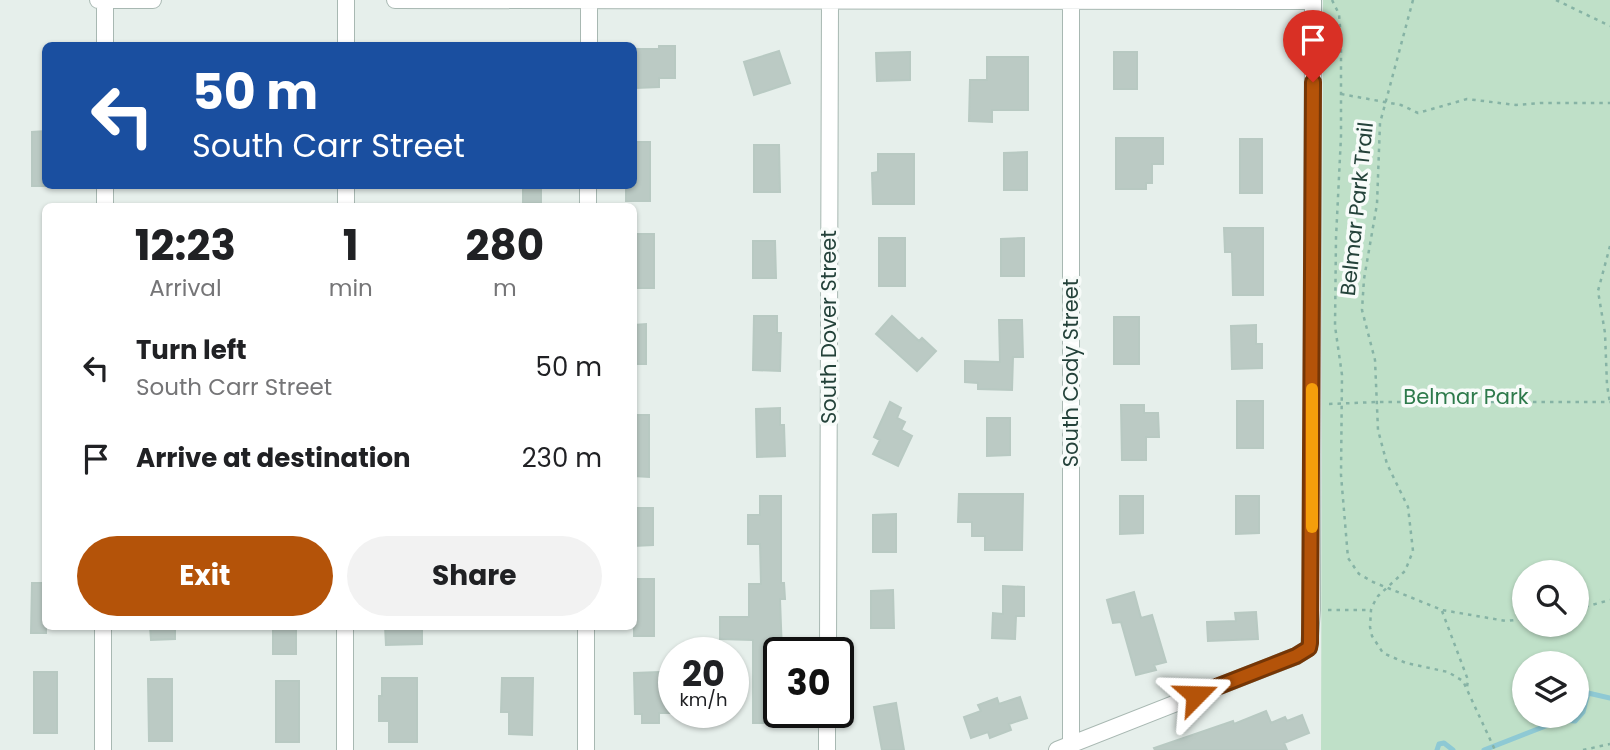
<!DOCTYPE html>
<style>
body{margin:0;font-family:Poppins,sans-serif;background:#f2f2f2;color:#202124;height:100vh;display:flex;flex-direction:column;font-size:26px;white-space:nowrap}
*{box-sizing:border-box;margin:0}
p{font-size:23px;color:#757577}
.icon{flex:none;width:38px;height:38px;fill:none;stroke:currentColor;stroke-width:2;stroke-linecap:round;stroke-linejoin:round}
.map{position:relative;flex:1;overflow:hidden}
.sheet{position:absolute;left:42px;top:203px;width:595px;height:427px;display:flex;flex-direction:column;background:#fff;border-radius:10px;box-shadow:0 2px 5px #0004}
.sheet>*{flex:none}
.guide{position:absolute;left:42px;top:42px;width:595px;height:147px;border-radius:10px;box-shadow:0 2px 5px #0004;background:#1a4fa0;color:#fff;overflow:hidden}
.tools{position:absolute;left:1512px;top:560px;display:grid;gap:14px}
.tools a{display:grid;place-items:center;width:77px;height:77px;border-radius:50%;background:#fff;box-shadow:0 2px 5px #0004;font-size:35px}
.speed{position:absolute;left:658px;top:637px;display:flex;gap:14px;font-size:35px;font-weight:700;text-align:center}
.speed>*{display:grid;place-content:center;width:91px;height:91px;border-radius:50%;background:#fff;box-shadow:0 2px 5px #0004;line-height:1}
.speed small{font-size:18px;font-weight:400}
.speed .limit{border:4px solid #111;border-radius:10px;background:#fff;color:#111}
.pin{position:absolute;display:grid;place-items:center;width:60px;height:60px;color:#fff;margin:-72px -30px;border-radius:50% 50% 50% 0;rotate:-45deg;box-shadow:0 0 7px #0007}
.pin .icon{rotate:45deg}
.me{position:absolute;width:77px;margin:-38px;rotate:68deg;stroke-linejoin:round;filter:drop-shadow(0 0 5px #0008)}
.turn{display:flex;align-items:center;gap:24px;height:147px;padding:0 35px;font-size:32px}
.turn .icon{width:91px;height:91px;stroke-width:2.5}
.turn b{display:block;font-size:49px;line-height:60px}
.eta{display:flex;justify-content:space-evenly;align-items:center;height:119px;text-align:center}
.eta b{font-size:42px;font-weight:700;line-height:49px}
.cta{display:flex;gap:14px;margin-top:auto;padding:14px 35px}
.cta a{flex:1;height:80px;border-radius:42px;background:#b45309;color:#fff;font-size:28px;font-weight:700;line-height:80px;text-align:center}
.cta a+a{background:#f2f2f2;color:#202124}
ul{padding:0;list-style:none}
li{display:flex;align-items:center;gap:21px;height:91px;padding:0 35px}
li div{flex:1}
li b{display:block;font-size:26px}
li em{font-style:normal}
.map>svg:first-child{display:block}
</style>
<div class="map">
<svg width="1610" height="750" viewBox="0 0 1610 750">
<rect width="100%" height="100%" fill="#e6efeb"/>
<path fill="#bfe0c8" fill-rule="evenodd" d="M1323 0H1610V750H1321ZM1524 572H1577V625H1524ZM1524 663H1577V716H1524Z"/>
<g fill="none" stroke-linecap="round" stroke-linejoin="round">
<path stroke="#8ec9d4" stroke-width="5" d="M1437 750 1439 744 1444 743 1453 750
M1484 750 1561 720 1575 721 1583 712 1588 693 1610 698"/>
</g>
<path fill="#bbcac4" stroke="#b8c9c2" stroke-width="2" d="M659 46H675V78H659V87L636 88V77H634V49H659Z
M779 51 790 83 754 95 744 62Z
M910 52V80L877 81 876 53Z
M1114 52H1137V89H1114Z
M987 57H1028V110H992V122L969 121 970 80H987Z
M46 131V186H32V132Z
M1116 138H1163V164H1152V183H1146V189H1116Z
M1240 139H1262V193H1240Z
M634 142H650V201H626V186H634Z
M754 145H779L780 192H754Z
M1027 152V190H1004V153Z
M878 154H914V204H873L872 173 878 172Z
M523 186H541V203H523Z
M1224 228H1263V295H1233L1232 252H1225Z
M634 234H654V288H634Z
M879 238H905V286H879Z
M1024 238V276H1001V239Z
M753 241H775L776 278H753Z
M754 316H777V333H781L780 371 753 370Z
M892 316 919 341 922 338 936 351 917 371 876 334Z
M1114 317H1139V364H1114Z
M999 320H1022L1023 357H1013L1012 390 978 389V383L965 382V361L1000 362Z
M646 324V364H634V325Z
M1256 325V344H1262V368L1232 369 1231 326Z
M1237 401H1263V448H1237Z
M890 402 901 408 897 418 905 422 901 430 912 436 898 466 873 454 880 440 874 437Z
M1121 405H1144V413H1158L1159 437H1146V460H1122Z
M780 408V425H784L785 456 757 457 756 409Z
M634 415H649V477L634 476Z
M987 418H1010V455L987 456Z
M959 494H1023L1022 550H985V536H972V522H958Z
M760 496H781V583H784L785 599H780L782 653H776L777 723H753V640L720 639V617H749V584H761L760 544H748V515H760Z
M1120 496H1143V533L1120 534Z
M1236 496H1259V533L1236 534Z
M634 508H653V545L634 546Z
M896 514V552H873V515Z
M634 579H654V636H634Z
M32 583H46V633H31Z
M1003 586 1024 587V616H1016L1015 639 992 638 993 613 1003 614Z
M893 590 894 628H871V591Z
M1134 592 1141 618 1152 615 1166 662 1154 665 1156 670 1136 675 1121 622 1113 623 1107 600Z
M1256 612 1258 639 1208 641 1207 622 1236 621 1235 613Z
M150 626H175V639L151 640Z
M273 626H296V654H273Z
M385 626H422V644L386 645Z
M34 672H57V733H34Z
M659 672V682H674V713H659V723H642V714H635L634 673Z
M382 678H417V742H389V721H379V696H382Z
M502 678H533L532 735 509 734V712H501Z
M148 679H172V741H149Z
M276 681H299V742H276Z
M1020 697 1027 718 1009 724 1011 730 990 738 988 732 971 738 964 717 981 711 978 705 997 698 999 704Z
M896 703 904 750H882L874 707Z
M1266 711 1271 723 1285 717 1287 721 1302 715 1309 733 1284 743 1287 750H1155L1154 748 1233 721 1234 724Z"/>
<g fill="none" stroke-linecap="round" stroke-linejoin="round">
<g stroke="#a8b8b2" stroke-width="18">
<path id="minor" d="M98 0H153
M395 0 1313 1 1312 610 1309 648 1296 656 1057 750
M105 46V0
M346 46V0
M589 46V1
M105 206V186
M346 206V186
M588 206V186
M828 653 830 1
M1071 745V2
M103 750V626
M345 750V626
M586 750V626
M827 750V712"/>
</g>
<path stroke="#86b3a5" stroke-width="2.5" stroke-dasharray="3.5 5" stroke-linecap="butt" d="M1332 0 1339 14 1341 39V136L1336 238 1335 326 1342 375 1341 475 1348 558 1359 574 1373 582 1442 610 1506 621 1524 619
M1413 0 1380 123 1377 204 1364 279 1362 310 1375 360 1378 430 1387 464 1408 507 1413 551 1405 571 1378 596 1374 603 1371 610 1370 627 1372 636 1383 653 1406 663 1448 672 1463 681 1495 750
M1556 0 1610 26
M1341 94 1401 105 1418 113 1467 99 1516 105 1540 103H1610
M1610 246 1598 291 1605 333 1607 385 1610 403
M1329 404 1377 402H1610
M1577 609 1610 600
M1328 610H1371
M1442 611 1468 680 1467 687
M1583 750 1610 744"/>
<use href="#minor" stroke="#fff" stroke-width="16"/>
</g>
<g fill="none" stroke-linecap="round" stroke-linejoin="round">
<g stroke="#753606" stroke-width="18">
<path id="route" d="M1196 695 1296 656 1309 648 1310 643 1313 82"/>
</g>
<use href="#route" stroke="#b45309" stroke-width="12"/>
<path stroke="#f59e0b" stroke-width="12" d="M1312 527V389"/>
</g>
<g text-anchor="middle" stroke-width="7" stroke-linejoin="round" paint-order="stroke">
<g font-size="21" fill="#24423a" stroke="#f7fbf9">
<text transform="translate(1357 209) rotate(-84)" y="7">Belmar Park Trail</text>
<text transform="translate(829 327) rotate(-90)" y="7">South Dover Street</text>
<text transform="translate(1071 373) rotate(-90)" y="7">South Cody Street</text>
</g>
<g font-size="21" fill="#2d7a4b" stroke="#f7fbf9">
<text x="1466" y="404">Belmar Park</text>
</g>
</g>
</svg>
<div class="tools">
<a><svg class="icon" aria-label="search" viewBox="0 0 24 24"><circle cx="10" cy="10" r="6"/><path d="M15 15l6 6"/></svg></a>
<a><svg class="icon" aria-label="layers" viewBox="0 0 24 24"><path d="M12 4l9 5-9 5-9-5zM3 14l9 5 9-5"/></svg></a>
</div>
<div class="speed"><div>20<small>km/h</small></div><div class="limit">30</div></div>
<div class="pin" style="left:1313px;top:82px;background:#d93025"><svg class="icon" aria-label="arrive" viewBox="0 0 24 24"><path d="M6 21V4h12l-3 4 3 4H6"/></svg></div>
<svg class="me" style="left:1196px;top:695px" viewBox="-20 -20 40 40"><path d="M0-17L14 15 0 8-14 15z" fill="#b45309" stroke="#fff" stroke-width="4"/></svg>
<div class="guide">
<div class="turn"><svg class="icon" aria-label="left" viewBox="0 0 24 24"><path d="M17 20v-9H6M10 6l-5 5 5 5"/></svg><div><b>50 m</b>South Carr Street</div></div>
</div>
<section class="sheet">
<div class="eta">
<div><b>12:23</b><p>Arrival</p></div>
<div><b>1</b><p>min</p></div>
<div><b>280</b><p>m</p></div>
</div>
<ul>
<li><svg class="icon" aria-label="left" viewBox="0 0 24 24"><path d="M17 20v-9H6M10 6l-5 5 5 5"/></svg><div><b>Turn left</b><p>South Carr Street</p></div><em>50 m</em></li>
<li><svg class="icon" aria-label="arrive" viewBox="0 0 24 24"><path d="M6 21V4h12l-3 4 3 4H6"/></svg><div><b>Arrive at destination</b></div><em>230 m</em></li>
</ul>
<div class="cta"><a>Exit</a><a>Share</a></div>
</section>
</div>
